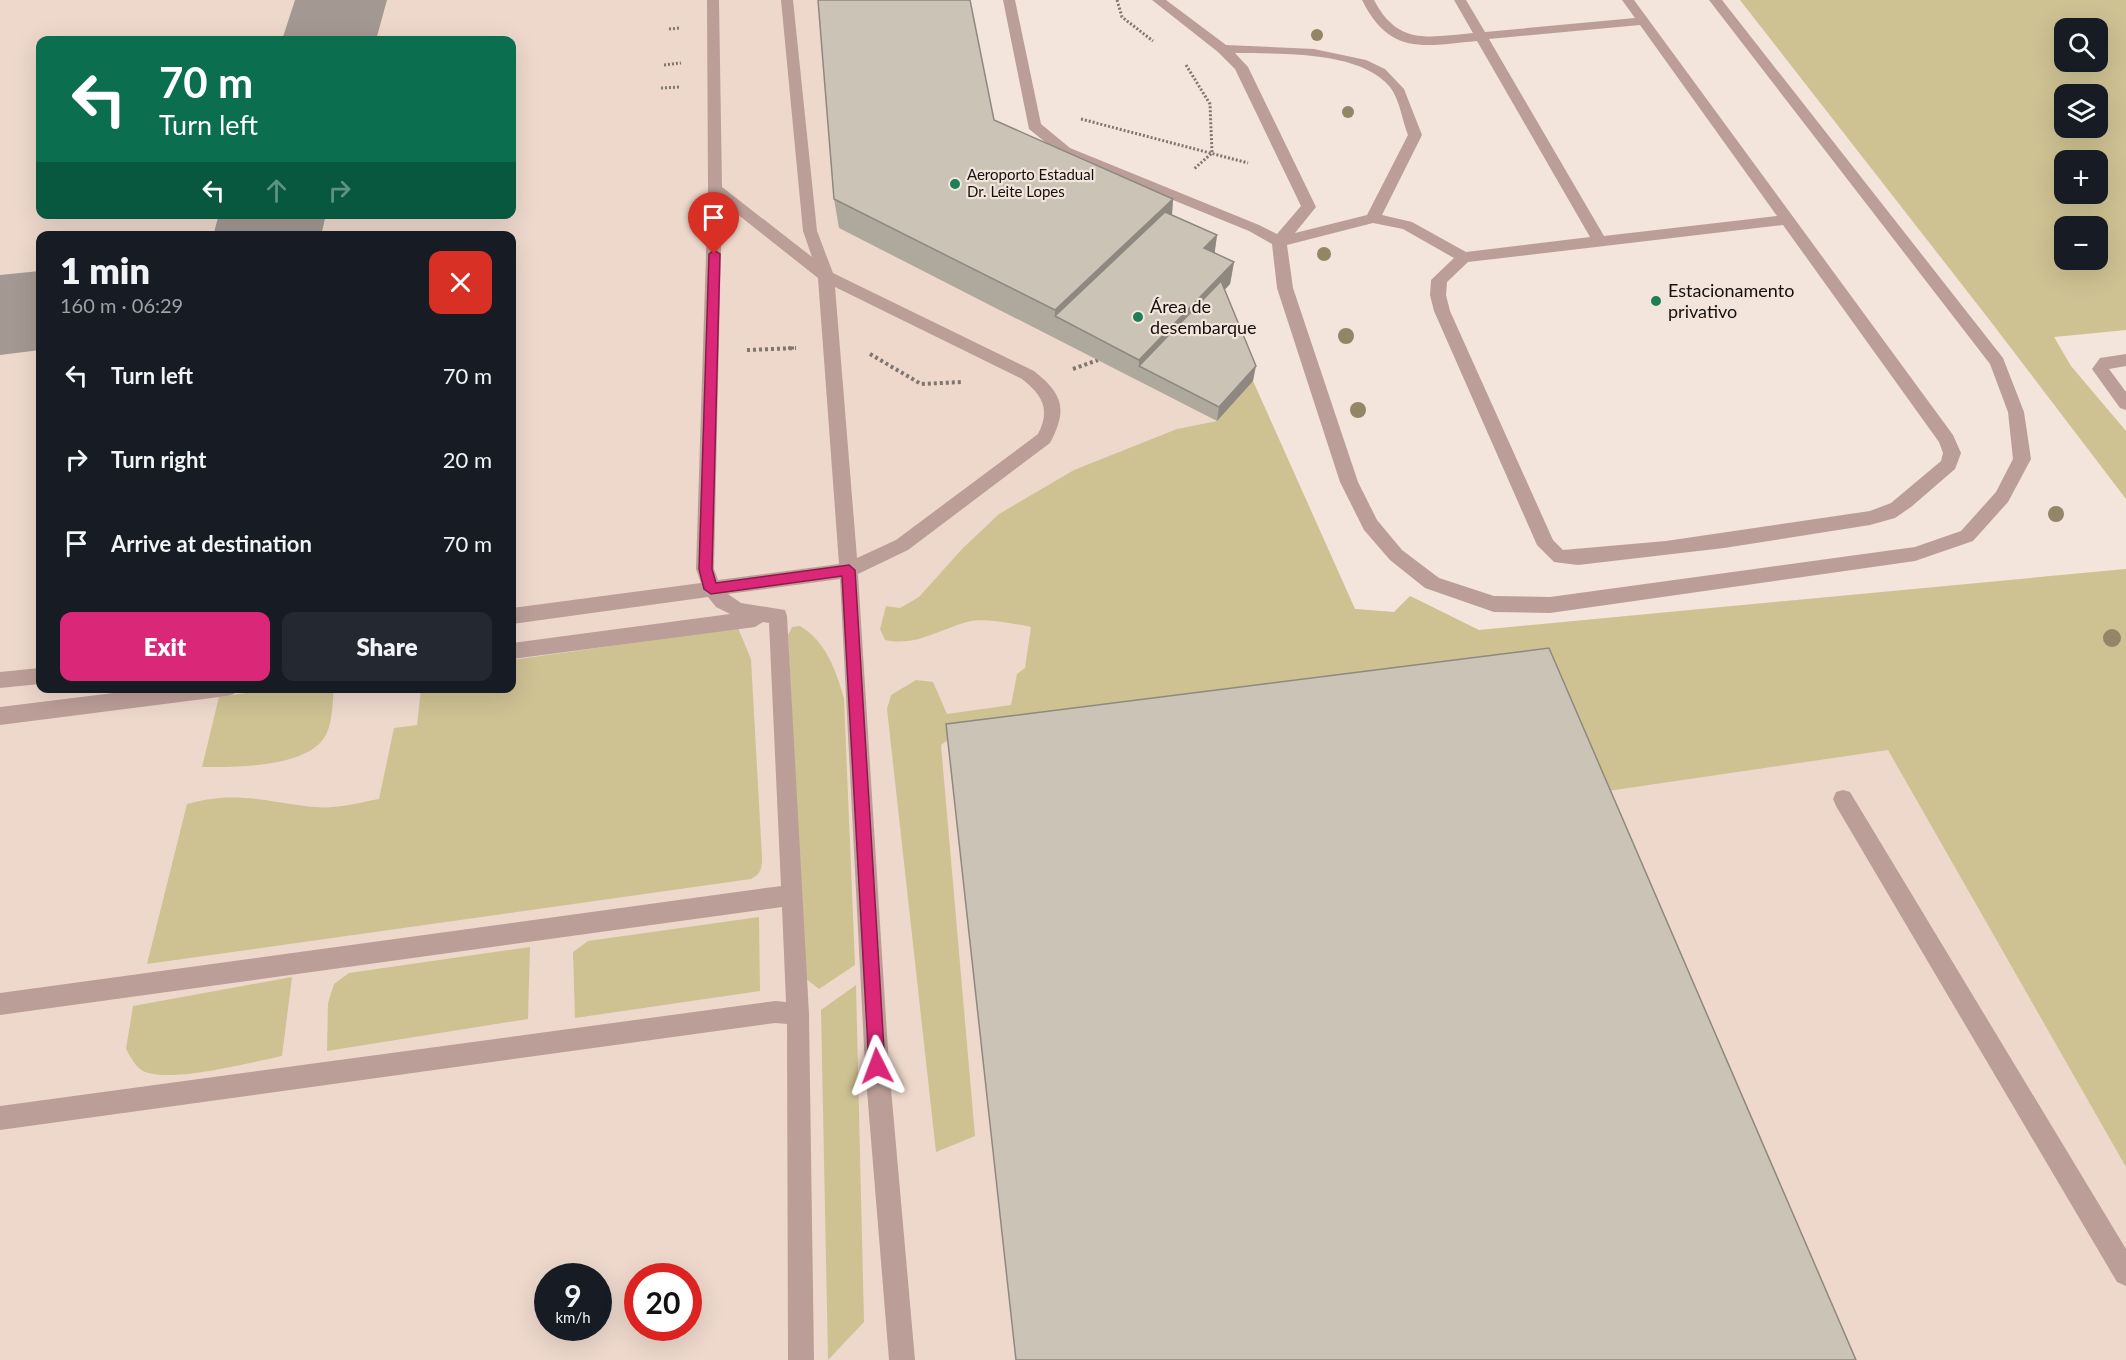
<!DOCTYPE html>
<meta charset="utf-8">
<style>
body{margin:0;font-family:Lato,sans-serif;background:#242831;color:#f1f3f6;height:100vh;display:flex;flex-direction:column;font-size:22px;white-space:nowrap}
*{box-sizing:border-box;margin:0}
p{font-size:20px;color:#9ea1a6}
.icon{flex:none;width:33px;height:33px;fill:none;stroke:currentColor;stroke-width:2;stroke-linecap:round;stroke-linejoin:round}
.map{position:relative;flex:1;overflow:hidden}
.sheet{position:absolute;left:36px;top:231px;width:480px;height:462px;display:flex;flex-direction:column;background:#171b24;border-radius:12px;box-shadow:0 6px 24px #0002}
.sheet>*{flex:none}
.guide{position:absolute;left:36px;top:36px;width:480px;height:183px;border-radius:12px;box-shadow:0 6px 24px #0002;background:#0b6e4f;color:#fff;overflow:hidden}
.buttons{position:absolute;left:2054px;top:18px;display:grid;gap:12px}
.buttons a{display:grid;place-items:center;width:54px;height:54px;border-radius:12px;background:#171b24;box-shadow:0 6px 24px #0002;font-size:30px}
.speed{position:absolute;left:534px;top:1263px;display:flex;gap:12px;font-size:30px;font-weight:700;text-align:center}
.speed>*{display:grid;place-content:center;width:78px;height:78px;border-radius:50%;background:#171b24;box-shadow:0 6px 24px #0002;line-height:1}
.speed small{font-size:15px;font-weight:400}
.speed .limit{border:9px solid #d22;background:#fff;color:#111}
.pin{position:absolute;display:grid;place-items:center;width:51px;height:51px;color:#fff;margin:-62px -26px;border-radius:50% 50% 50% 0;rotate:-45deg;box-shadow:0 0 6px #0007}
.pin .icon{rotate:45deg}
.me{position:absolute;width:66px;margin:-33px;rotate:357deg;stroke-linejoin:round;filter:drop-shadow(0 0 4px #0008)}
.turn{display:flex;align-items:center;gap:21px;height:126px;padding:0 24px;font-size:27px}
.turn .icon{width:78px;height:78px;stroke-width:2.5}
.turn b{display:block;font-size:42px;line-height:51px}
.lanes{display:flex;align-items:center;height:57px;padding:0 24px;background:#0003;justify-content:center;gap:30px;direction:ltr}
.lanes .off{opacity:.35}
.round{display:grid;place-items:center;flex:none;width:63px;height:63px;border-radius:12px;background:#242831}
.summary{display:flex;align-items:center;justify-content:space-between;height:102px;padding:0 24px}
h1{font-size:36px;font-weight:800;line-height:45px}
.cta{display:flex;gap:12px;margin-top:auto;padding:12px 24px}
.cta a{flex:1;height:69px;border-radius:12px;background:#db2777;color:#fff;font-size:24px;font-weight:800;line-height:69px;text-align:center}
.cta a+a{background:#242831;color:#f1f3f6}
ul{padding:0;list-style:none}
li{display:flex;align-items:center;gap:18px;height:84px;padding:0 24px}
li div{flex:1}
li b{display:block;font-size:22px}
li em{font-style:normal}
.map>svg:first-child{display:block}
</style>
<div class="map">
<svg width="2126" height="1360" viewBox="0 0 2126 1360">
<rect width="100%" height="100%" fill="#f3e4dc"/>
<path fill="#eed8cc" fill-rule="evenodd" d="M0 0H966L996 149 1230 284 1219 297 1253 381 1355 609 1394 612 1410 596 1479 630 2126 569V1360H0ZM40 40H512V214H40ZM40 236H512V688H40ZM548 1276H598V1328H548ZM638 1276H688V1328H638Z"/>
<path fill="#cec293" fill-rule="evenodd" d="M1740 0H2126V330L2054 337 2071 366 2126 431V499L1988 318ZM2064 28H2097V62H2064ZM2064 94H2097V128H2064ZM2064 160H2097V194H2064ZM2064 226H2097V260H2064Z
M1253 381 1355 609 1394 612 1410 596 1479 630 2126 569V1167L1888 750 1601 792 1119 717 948 740 941 745 975 1136 936 1152 887 709 891 695 916 680 933 682 947 714 1011 705 1017 674 1025 668 1031 627C1017 624 984 618 971 621 941 628 917 647 885 640L880 629 886 606 900 608 919 597 962 549 999 514 1074 470 1177 429 1217 421Z
M800 626C826 641 836 671 844 698L855 965 819 989 805 978 788 635 792 627Z
M738 628 751 659 762 857C762 868 761 874 751 879L147 964 187 804C237 790 266 802 315 807 336 809 358 803 379 799L394 728 417 725 421 689 512 688V660Z
M273 689H334C332 704 333 725 324 738 304 768 234 767 202 767L219 697Z
M759 917 760 991 575 1018 573 952 588 941Z
M530 947 528 1019 327 1051 328 1003 334 984 349 973Z
M292 977 282 1056C252 1062 168 1084 143 1071 135 1066 131 1058 126 1049L133 1006Z
M856 985 864 1322 828 1360 821 1010Z"/>
<g fill="none" stroke-linecap="round" stroke-linejoin="round">
<path fill="#a49892" fill-rule="evenodd" d="M295 0H387L376 40H282Z
M219 214H326L321 236H213Z
M40 271V350L0 355V275Z"/>
<path stroke="#7f7671" stroke-width="3" stroke-dasharray="2 2" stroke-linecap="butt" d="M1117 0 1122 17 1153 41
M669 29 680 28
M664 65 681 63
M1186 65 1210 104 1212 153 1194 169
M661 88 681 87
M1081 119 1248 163
M788 348H796"/>
<path stroke="#7f7671" stroke-width="4" stroke-dasharray="3 3" stroke-linecap="butt" d="M747 350 796 348
M870 354 921 384 962 382
M1073 369 1098 360"/>
<path fill="#bc9e98" fill-rule="evenodd" d="M707 0H719L722 187 812 257 803 231 781 0H793L817 231 833 273 1034 371C1063 394 1068 409 1050 443L908 550 858 574 889 1066 915 1360H889L865 1066 840 579 728 594 741 603 785 610 787 616 809 1014 814 1360H788L787 1024 775 1023 0 1130V1106L775 1001 786 1002 782 907 0 1015V993L781 886 769 623 763 622 755 627 512 659V643L730 614 716 607 708 597 512 624V608L701 583 696 569 708 189ZM722 202 818 278 839 564 718 580 714 569ZM835 287 1022 379C1042 395 1051 409 1038 434L896 540 857 558Z
M1003 0H1015L1041 124 1070 148 1259 225 1277 234 1301 206 1235 69 1218 52 1152 0H1166L1226 45 1314 49 1366 60 1385 69 1404 89 1422 135 1382 215 1412 222 1466 252 1590 237 1477 41C1423 46 1390 56 1362 0H1374C1398 46 1428 37 1473 33L1454 0H1466L1485 32 1635 18 1622 0H1634L1953 435 1961 453 1955 469 1911 507 1895 518 1870 525 1724 548 1578 565 1554 562 1537 545 1434 311 1430 295 1431 280 1454 258 1403 229 1373 223 1287 245 1293 288 1358 482 1377 520 1402 550 1439 578 1494 596 1550 597 1915 547 1961 531 1996 492 2013 459 2008 412 1990 364 1709 0H1722L2003 358 2024 412 2031 459 2008 502 1973 541 1915 561 1550 613 1494 612 1425 588 1390 560 1364 530 1340 482 1277 288 1272 244 1249 231 1060 154 1029 129ZM1640 25 1777 216 1604 236 1489 39ZM1235 53C1278 54 1360 50 1390 87 1400 100 1402 120 1408 135L1367 215 1295 233 1316 207 1248 67ZM1783 225 1939 442 1943 453 1941 461 1891 503 1870 511 1666 541 1563 550 1553 540 1450 311 1446 295 1447 282 1468 262Z
M2126 354V366L2109 369 2126 392V410L2120 408 2092 369 2100 358Z
M40 668V684L0 688V672Z
M154 688H237L234 694 227 696 0 725V707Z
M1843 790 1850 792 2126 1249V1286L2117 1282 1836 806 1833 799 1836 792Z"/>
</g>
<g fill="#938666">
<circle cx="1317" cy="35" r="6"/>
<circle cx="1348" cy="112" r="6"/>
<circle cx="1324" cy="254" r="7"/>
<circle cx="1346" cy="336" r="8"/>
<circle cx="1358" cy="410" r="8"/>
<circle cx="2056" cy="514" r="8"/>
<circle cx="2112" cy="638" r="9"/>
</g>
<path fill="#afa89d" d="M994 120 1173 199 1172 215 1217 235 1214 253 1234 262 1230 284 1224 290 1253 381 1217 421 839 228 834 199Z"/>
<path fill="#8f8880" d="M1173 199 1171 227 1055 316V310Z
M1217 235 1214 258 1204 248Z
M1234 262 1230 284 1148 371 1139 366V360Z
M1256 366 1253 381 1217 421 1219 407Z"/>
<path fill="#ccc3b7" stroke="#8f8880" stroke-width="1.5" d="M818 0H970L994 120 1173 199 1055 310 834 199Z
M1165 212 1217 235 1204 248 1234 262 1139 360 1055 316Z
M1221 281 1256 366 1219 407 1139 366Z
M1549 648 1856 1360H1016L946 724Z"/>
<path fill="#db2777" stroke="#8e194d" stroke-width="1.5" d="M714 250 720 254 712 569 716 583 849 565 855 570 885 1066 883 1072 877 1074 871 1072 869 1066 842 576 711 594 704 589 699 569 709 254Z"/>
<g fill="#1e7f57" stroke="#f3e4dc" stroke-width="2">
<circle cx="955" cy="184" r="6"/>
<circle cx="1656" cy="301" r="6"/>
<circle cx="1138" cy="317" r="6"/>
</g>
<g text-anchor="middle" stroke-width="4.5" stroke-linejoin="round" paint-order="stroke">
<g font-size="15" fill="#15100e" stroke="#f3e4dc" text-anchor="start">
<text x="967" y="180">Aeroporto Estadual<tspan x="967" dy="17">Dr. Leite Lopes</tspan></text>
</g>
<g font-size="18" fill="#15100e" stroke="#f3e4dc" text-anchor="start">
<text x="1668" y="297">Estacionamento<tspan x="1668" dy="21">privativo</tspan></text>
<text x="1150" y="313">Área de<tspan x="1150" dy="21">desembarque</tspan></text>
</g>
</g>
</svg>
<div class="buttons">
<a><svg class="icon" aria-label="search" viewBox="0 0 24 24"><circle cx="10" cy="10" r="6"/><path d="M15 15l6 6"/></svg></a>
<a><svg class="icon" aria-label="layers" viewBox="0 0 24 24"><path d="M12 4l9 5-9 5-9-5zM3 14l9 5 9-5"/></svg></a>
<a>+</a>
<a>−</a>
</div>
<div class="speed"><div>9<small>km/h</small></div><div class="limit">20</div></div>
<div class="pin" style="left:714px;top:254px;background:#d93025"><svg class="icon" aria-label="arrive" viewBox="0 0 24 24"><path d="M6 21V4h12l-3 4 3 4H6"/></svg></div>
<svg class="me" style="left:877px;top:1066px" viewBox="-20 -20 40 40"><path d="M0-17L14 15 0 8-14 15z" fill="#db2777" stroke="#fff" stroke-width="4"/></svg>
<div class="guide">
<div class="turn"><svg class="icon" aria-label="left" viewBox="0 0 24 24"><path d="M17 20v-9H6M10 6l-5 5 5 5"/></svg><div><b>70 m</b>Turn left</div></div>
<div class="lanes"><svg class="icon" aria-label="left" viewBox="0 0 24 24"><path d="M17 20v-9H6M10 6l-5 5 5 5"/></svg><svg class="icon off" aria-label="ahead" viewBox="0 0 24 24"><path d="M12 20V5M6 11l6-6 6 6"/></svg><svg class="icon off" aria-label="right" viewBox="0 0 24 24"><path d="M7 20v-9h11M14 6l5 5-5 5"/></svg></div>
</div>
<section class="sheet">
<div class="summary"><div><h1>1 min</h1><p>160 m · 06:29</p></div><a class="round" style="background:#d93025;color:#fff"><svg class="icon" aria-label="close" viewBox="0 0 24 24"><path d="M6 6l12 12M18 6L6 18"/></svg></a></div>
<ul>
<li><svg class="icon" aria-label="left" viewBox="0 0 24 24"><path d="M17 20v-9H6M10 6l-5 5 5 5"/></svg><div><b>Turn left</b></div><em>70 m</em></li>
<li><svg class="icon" aria-label="right" viewBox="0 0 24 24"><path d="M7 20v-9h11M14 6l5 5-5 5"/></svg><div><b>Turn right</b></div><em>20 m</em></li>
<li><svg class="icon" aria-label="arrive" viewBox="0 0 24 24"><path d="M6 21V4h12l-3 4 3 4H6"/></svg><div><b>Arrive at destination</b></div><em>70 m</em></li>
</ul>
<div class="cta"><a>Exit</a><a>Share</a></div>
</section>
</div>
